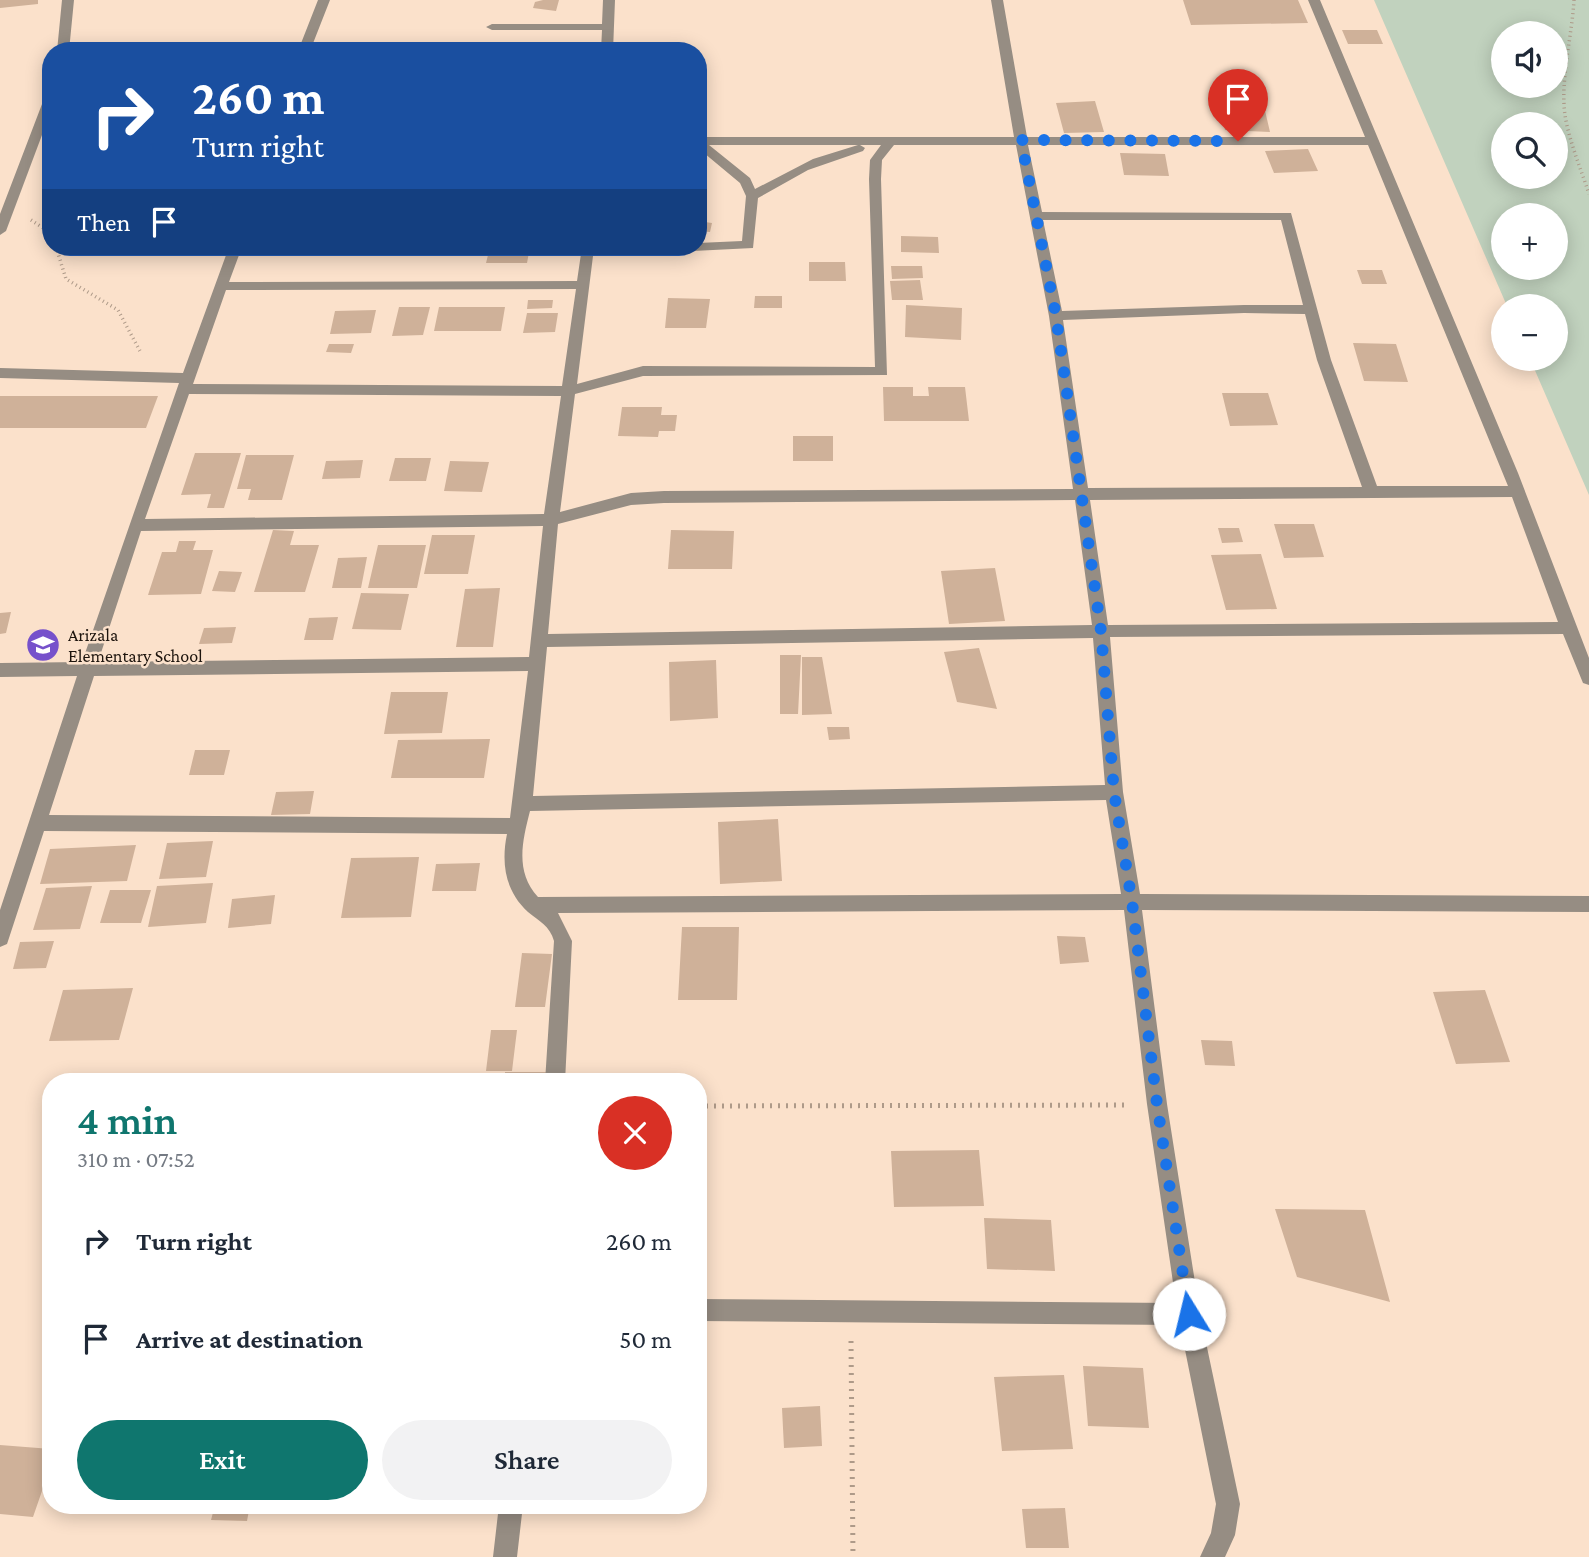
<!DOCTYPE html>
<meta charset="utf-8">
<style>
body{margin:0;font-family:"Crimson Pro",serif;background:#f2f2f3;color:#1f2937;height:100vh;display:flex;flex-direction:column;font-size:26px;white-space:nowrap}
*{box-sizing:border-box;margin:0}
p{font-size:23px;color:#747a83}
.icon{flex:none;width:38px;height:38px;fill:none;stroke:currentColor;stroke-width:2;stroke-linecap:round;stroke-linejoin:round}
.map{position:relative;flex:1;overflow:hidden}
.details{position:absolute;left:42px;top:1073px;width:665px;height:441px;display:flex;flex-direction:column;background:#fff;border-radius:28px;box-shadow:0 4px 18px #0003}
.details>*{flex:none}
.guide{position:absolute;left:42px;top:42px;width:665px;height:214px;border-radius:28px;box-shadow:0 4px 18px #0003;background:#1a4fa0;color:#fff;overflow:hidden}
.controls{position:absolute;left:1491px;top:21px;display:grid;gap:14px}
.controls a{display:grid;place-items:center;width:77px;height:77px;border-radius:50%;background:#fff;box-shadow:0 4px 18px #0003;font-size:35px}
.pin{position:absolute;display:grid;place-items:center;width:60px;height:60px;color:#fff;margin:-72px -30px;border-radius:50% 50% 50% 0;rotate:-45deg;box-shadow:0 0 7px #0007}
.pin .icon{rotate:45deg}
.me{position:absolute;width:77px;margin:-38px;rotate:351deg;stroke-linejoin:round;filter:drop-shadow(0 0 5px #0008)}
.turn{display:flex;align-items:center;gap:24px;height:147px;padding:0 35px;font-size:32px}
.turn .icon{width:91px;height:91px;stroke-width:2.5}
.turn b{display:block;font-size:49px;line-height:60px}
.then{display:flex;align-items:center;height:66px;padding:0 35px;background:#0003;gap:14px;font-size:26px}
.round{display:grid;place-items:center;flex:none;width:74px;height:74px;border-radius:37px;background:#f2f2f3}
.headline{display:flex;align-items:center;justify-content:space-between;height:119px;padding:0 35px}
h1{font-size:42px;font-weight:600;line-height:52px;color:#0f766e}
.button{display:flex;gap:14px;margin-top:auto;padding:14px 35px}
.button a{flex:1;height:80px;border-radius:42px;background:#0f766e;color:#fff;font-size:28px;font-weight:600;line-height:80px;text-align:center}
.button a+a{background:#f2f2f3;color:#1f2937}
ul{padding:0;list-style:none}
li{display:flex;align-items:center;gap:21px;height:98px;padding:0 35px}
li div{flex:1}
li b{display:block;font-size:26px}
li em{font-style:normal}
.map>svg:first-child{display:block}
</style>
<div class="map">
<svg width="1589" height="1557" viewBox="0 0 1589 1557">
<rect width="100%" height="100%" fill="#fbe1cb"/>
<path fill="#c1d2be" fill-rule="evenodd" d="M1374 0H1589V495L1530 359H1556V306H1507ZM1503 33H1556V86H1503ZM1503 124H1556V177H1503ZM1503 215H1556V268H1503Z"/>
<path fill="#cfb199" d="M0 0H38V4L0 8Z
M543 0H559L556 11 533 8 535 2Z
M1183 0H1298L1308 23 1191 25Z
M1342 30H1377L1383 44H1348Z
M1095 101 1104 132 1064 133 1056 103Z
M1219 101 1263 102 1270 132 1225 130Z
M1308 149 1318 171 1274 173 1265 151Z
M1120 153 1165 154 1169 176 1124 175Z
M698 221 712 223 710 232 698 231Z
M901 236 938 237 939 253 901 252Z
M490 247H530L527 263H486Z
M809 262H845L846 281H809Z
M891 266H922L923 278 892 279Z
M1357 270H1382L1387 284H1362Z
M920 280 923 300H892L890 281Z
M755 296H782V308H754Z
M668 298 710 299 706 328H665Z
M528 300H553L552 308 527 309Z
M906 305 962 308 961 340 905 337Z
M399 307H430L423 335 392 336Z
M439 307H505L501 331H434Z
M376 310 371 333 330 334 335 311Z
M527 313H558L555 332 523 333Z
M1353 343 1396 344 1408 382 1364 381Z
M329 344H354L351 353 326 352Z
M883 387H913V396H929L928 387H965L969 421H884Z
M1222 393H1268L1278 425 1230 426Z
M0 396H158L146 428H0Z
M622 407H662L661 415H677L675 431H659L658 437 618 436Z
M793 436H833V461H793Z
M195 453H241L224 508H207L211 494 181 495Z
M246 455H294L282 500H248L251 489H237Z
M395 458H431L426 481H389Z
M363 460 360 478 322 479 326 461Z
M450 461 489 462 482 492 444 491Z
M1274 524H1314L1324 557 1284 558Z
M1218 528H1239L1243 542 1222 543Z
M273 530 294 531 290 545H319L305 592H254Z
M671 530 734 531 732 569H668Z
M432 535H475L468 574H424Z
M179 541H196L193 550H213L201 594 148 595 162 552H176Z
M378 545H426L417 588H368Z
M1261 554 1277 609 1226 610 1211 555Z
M367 557 361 588H332L338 558Z
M995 568 1005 621 949 624 941 571Z
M219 571 242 572 235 592 212 591Z
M500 588 493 647H456L465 589Z
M361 593 409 594 401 630 352 629Z
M11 612 6 633 0 634V613Z
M338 617 333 640H304L309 618Z
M236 627 232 643 199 644 204 628Z
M979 648 997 709 957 702 944 652Z
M780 655H801L798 714H780Z
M802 657H822L832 714 802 715Z
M716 660 718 718 670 721 669 662Z
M391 692H448L442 733 384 734Z
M827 727H849L850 739 829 740Z
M490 739 484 778H391L398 740Z
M195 750H230L224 775H189Z
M314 791 310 814 271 815 276 792Z
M778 819 782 881 720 884 718 822Z
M213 841 206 877 159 879 167 843Z
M136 845 127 881 40 884 50 849Z
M419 857 411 917 341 918 351 858Z
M480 863 476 891H432L436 864Z
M213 883 206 923 148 927 157 886Z
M92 886 80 929 33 930 46 888Z
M110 890H151L141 923H100Z
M275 895 271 924 228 928 232 899Z
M682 927H739L737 1000H678Z
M1057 936 1085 937 1089 962 1060 964Z
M54 941 46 968 13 969 20 942Z
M522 953 552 954 545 1007H515Z
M133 988 119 1040 49 1041 63 990Z
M1485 990 1510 1062 1456 1064 1433 992Z
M491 1030H517L512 1071H486Z
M1201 1040 1232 1041 1235 1066 1205 1065Z
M505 1072H546L545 1082H505Z
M979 1150 984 1206 894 1207 891 1151Z
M1275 1209 1365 1210 1390 1302 1297 1277Z
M984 1218 1051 1220 1055 1271 987 1269Z
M1083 1366 1143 1368 1149 1428 1088 1426Z
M1064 1375 1073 1449 1002 1451 994 1377Z
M820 1406 822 1446 784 1448 782 1408Z
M0 1445 51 1449V1465L33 1517 0 1514Z
M215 1505H250L247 1521 211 1520Z
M1065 1508 1069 1548H1026L1022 1509Z"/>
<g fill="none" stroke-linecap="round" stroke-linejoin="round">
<path stroke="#ae9a89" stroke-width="3.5" stroke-dasharray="1 3.5" stroke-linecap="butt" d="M1574 0C1572 36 1560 81 1565 115 1569 141 1581 169 1589 194
M31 220 51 233
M56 247 66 279 118 310 141 353"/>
<path stroke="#ae9a89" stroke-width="5" stroke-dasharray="2 6" stroke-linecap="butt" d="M698 1106 1128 1105
M851 1341 853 1557"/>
<path fill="#968d83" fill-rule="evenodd" d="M62 0H74L69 51H57Z
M318 0H330L310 51H298Z
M603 0H615L613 51H601L602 30H492L486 27 492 24H602Z
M991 0H1003L1027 137H1365L1308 0H1320L1518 473 1589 658V685L1583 683 1563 634 1110 637 1123 792 1140 894 1589 896V912L1142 910 1167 1104 1200 1314 1240 1504 1235 1535 1225 1557H1200L1211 1533 1216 1504 1180 1325 698 1321V1299L1176 1303 1147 1104 1124 910 558 913 572 941 565 1082H545L554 941C550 926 539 921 528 912 505 891 501 863 507 834L44 831 9 938 7 944 0 947V910L77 676 0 677V663L82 662 179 383 0 378V368L183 373 229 247H242L229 282 577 281 582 247H698V243L742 241 746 196 740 183 698 148V137H1014ZM709 145H858L813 159 755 189 750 178ZM860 145H881L870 160 869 179 875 367 643 366 577 384 593 256 753 248 758 198 808 170 863 151 865 148ZM894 145H1016L1049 316 1073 489 664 491 631 493 560 512 575 394 643 376 887 375 881 179 882 160ZM1028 145H1368L1508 486H1377L1331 360 1291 213 1042 212ZM1043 220H1281L1303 305H1244L1062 311ZM576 289 562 386 193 384 226 290ZM1244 313 1305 314 1317 360 1362 487 1088 488 1063 320ZM189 394 561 396 544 514 145 519ZM1512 497 1558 622 1108 625 1090 500ZM1075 500 1092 625 548 634 558 524 631 505 664 503ZM543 526 529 657 98 662 141 531ZM1093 638 1105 785 533 796 547 647ZM528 671 510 818 49 815 94 676ZM1106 800 1121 894 538 897C515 872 522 842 530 811Z
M47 91H51V111L6 231 0 235V214Z
M499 1505H523L517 1557H493Z"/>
</g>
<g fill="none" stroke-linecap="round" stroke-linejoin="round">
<path stroke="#1a73e8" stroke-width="12" stroke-dasharray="0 21.6" d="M1189 1314 1157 1104 1132 902 1114 792 1101 631 1056 316 1021 140 1238 141"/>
</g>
<defs>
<g id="school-disc" transform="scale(1.75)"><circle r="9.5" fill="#7651cb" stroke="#fbe1cb"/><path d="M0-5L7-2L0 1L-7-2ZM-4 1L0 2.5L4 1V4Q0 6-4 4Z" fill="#fff"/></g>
</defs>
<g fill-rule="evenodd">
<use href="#school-disc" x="43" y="645"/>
</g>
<g text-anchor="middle" stroke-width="5" stroke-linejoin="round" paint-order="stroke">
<g font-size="18" fill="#1d140d" stroke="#fbe1cb" text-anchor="start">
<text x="68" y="641">Arizala<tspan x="68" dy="21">Elementary School</tspan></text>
</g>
</g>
</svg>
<div class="controls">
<a><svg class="icon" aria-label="sound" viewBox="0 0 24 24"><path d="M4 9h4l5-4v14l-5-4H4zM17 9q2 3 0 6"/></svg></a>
<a><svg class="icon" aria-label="search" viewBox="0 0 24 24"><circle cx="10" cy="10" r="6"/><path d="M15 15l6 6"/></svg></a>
<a>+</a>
<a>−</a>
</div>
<div class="pin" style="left:1238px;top:141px;background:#d93025"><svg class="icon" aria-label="arrive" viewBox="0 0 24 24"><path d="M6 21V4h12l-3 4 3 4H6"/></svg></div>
<svg class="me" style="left:1189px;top:1314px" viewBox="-20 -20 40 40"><circle r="19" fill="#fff"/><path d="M0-13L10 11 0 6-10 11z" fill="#1a73e8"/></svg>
<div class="guide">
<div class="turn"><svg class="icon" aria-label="right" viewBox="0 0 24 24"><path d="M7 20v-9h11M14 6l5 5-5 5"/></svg><div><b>260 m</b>Turn right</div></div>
<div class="then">Then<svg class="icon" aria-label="arrive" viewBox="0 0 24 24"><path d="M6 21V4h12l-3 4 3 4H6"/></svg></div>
</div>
<section class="details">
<div class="headline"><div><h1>4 min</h1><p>310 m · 07:52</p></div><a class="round" style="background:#d93025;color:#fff"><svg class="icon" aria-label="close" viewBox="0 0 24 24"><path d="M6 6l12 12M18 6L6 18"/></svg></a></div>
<ul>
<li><svg class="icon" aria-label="right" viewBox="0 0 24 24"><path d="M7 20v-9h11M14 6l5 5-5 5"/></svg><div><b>Turn right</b></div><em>260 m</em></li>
<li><svg class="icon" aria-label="arrive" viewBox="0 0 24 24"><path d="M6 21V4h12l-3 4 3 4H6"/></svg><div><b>Arrive at destination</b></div><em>50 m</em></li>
</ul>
<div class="button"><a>Exit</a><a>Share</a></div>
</section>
</div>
